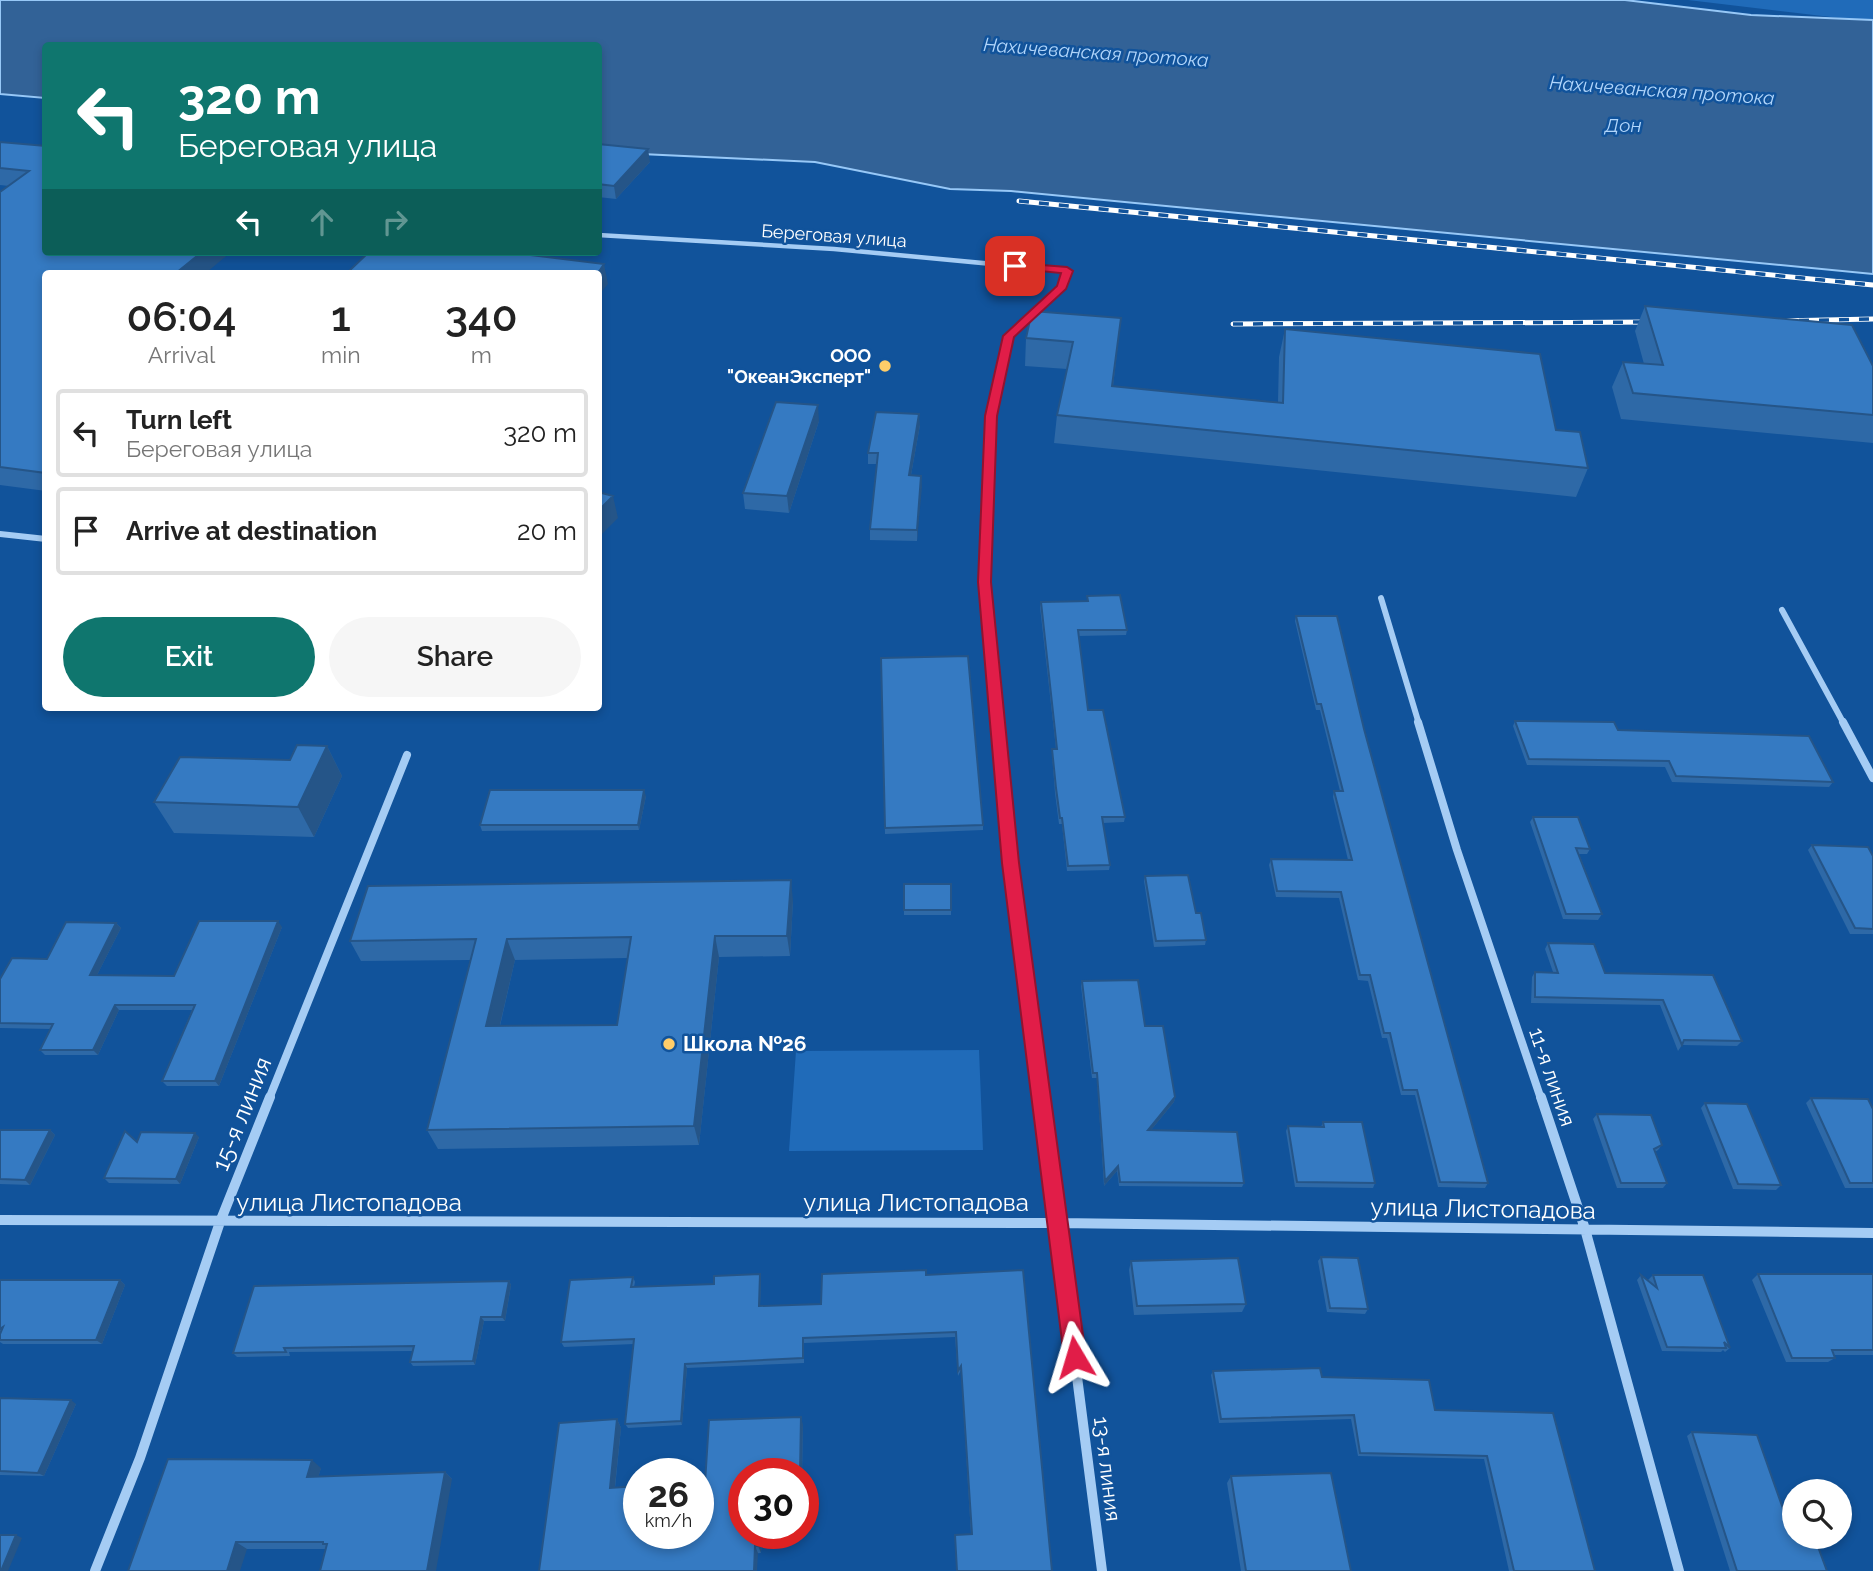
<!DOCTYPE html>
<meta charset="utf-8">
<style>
body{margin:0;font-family:Raleway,sans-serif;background:#f6f6f6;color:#222;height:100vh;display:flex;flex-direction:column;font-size:26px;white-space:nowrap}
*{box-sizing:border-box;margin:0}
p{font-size:23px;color:#767676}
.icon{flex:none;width:38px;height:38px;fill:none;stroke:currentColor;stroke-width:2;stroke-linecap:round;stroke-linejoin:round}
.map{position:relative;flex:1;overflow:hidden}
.side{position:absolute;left:42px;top:270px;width:560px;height:441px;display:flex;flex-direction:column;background:#fff;border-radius:7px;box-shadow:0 4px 10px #0003}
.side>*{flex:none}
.guide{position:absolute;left:42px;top:42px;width:560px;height:214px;border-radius:7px;box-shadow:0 4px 10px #0003;background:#0f766e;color:#fff;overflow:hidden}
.tools{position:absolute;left:1782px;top:1479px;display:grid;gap:14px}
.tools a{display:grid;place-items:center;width:70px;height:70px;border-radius:50%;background:#fff;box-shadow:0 4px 10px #0003;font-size:35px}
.speed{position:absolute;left:623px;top:1458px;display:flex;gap:14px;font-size:35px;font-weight:700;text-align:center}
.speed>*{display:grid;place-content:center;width:91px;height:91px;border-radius:50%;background:#fff;box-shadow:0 4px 10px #0003;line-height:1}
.speed small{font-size:18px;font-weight:400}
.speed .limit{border:10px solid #d22;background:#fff;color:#111}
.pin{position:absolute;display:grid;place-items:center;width:60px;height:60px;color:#fff;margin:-30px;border-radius:14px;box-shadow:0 4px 10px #0006}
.me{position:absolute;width:77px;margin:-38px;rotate:353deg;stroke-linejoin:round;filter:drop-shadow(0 0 5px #0008)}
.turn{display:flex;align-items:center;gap:24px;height:147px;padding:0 21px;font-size:32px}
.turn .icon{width:91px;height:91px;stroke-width:2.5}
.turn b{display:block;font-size:49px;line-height:60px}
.lanes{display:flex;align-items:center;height:66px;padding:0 21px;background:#0003;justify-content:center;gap:35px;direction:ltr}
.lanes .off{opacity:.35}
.eta{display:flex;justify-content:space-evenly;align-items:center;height:119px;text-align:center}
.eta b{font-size:42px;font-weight:600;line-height:49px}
.cta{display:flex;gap:14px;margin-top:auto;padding:14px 21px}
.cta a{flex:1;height:80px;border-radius:42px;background:#0f766e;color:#fff;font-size:28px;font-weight:600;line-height:80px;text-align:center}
.cta a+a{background:#f6f6f6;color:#222}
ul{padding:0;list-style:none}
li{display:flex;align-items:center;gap:21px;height:88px;margin:0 14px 10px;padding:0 7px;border:4px solid #e0e0e0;border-radius:7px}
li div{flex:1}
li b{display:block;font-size:26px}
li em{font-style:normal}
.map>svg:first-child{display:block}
</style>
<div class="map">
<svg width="1873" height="1571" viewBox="0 0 1873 1571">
<rect width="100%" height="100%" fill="#11539b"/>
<path fill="#206bb9" d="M1688 0H1873V20L1848 19Z
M979 1050 983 1150 789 1151 796 1051Z"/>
<path fill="#326297" stroke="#97c8f7" stroke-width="2" d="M0 0H1625L1751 15 1873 20V274L1011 191 950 189 815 162 599 152 598 46H46L45 98 0 94Z"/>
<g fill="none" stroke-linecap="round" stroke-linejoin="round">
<path stroke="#a5ccf4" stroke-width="4.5" d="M598 235 834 249 1067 271 1062 287 1008 336 991 426"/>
<path stroke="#a5ccf4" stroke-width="6" d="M991 424 984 582 998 724
M0 534 46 539
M1381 598 1419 724
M1782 610 1844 724"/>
<path stroke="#a5ccf4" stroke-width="8" d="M997 722 1011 863 1041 1099
M1418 722 1457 850 1541 1099
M1843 722 1873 778
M269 1099 407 755"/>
<path stroke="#a5ccf4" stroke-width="10" d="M1041 1097 1102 1571
M1541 1097 1585 1229 1679 1571
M0 1220 1058 1223 1873 1233
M95 1571 140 1458 220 1222 270 1097"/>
<g stroke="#fff" stroke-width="5">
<path id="rail" d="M1019 201 1873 285
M1779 321 1873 319
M1233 324 1657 322"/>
</g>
<use href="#rail" stroke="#11539b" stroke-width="3.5" stroke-dasharray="10" stroke-linecap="butt"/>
</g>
<path fill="#2e69a7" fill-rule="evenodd" d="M0 142 46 146V491L0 485V192L9 186 0 185Z
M598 144 650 162 616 199 598 197Z
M1645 306 1873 366V443L1621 419 1612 387 1623 362 1644 364 1635 331Z
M1121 318 1113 386 1278 402 1279 357 1285 329 1556 430 1588 468 1576 497 1054 443 1057 415 1067 369 1025 366 1026 338Z
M819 421 789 513 745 509 743 493Z
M920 425 911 475 921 476 917 541 870 540V529L877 464H868V453Z
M1087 596 1127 630 1126 635 1078 636 1088 710 1125 817 1124 822 1103 823 1110 865 1109 870 1067 871 1062 824H1059L1055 793 1052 754V749H1056L1040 607 1041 602 1087 601Z
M1296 616 1364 729 1488 1183 1485 1188 1438 1187 1415 1095H1401L1387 1038H1382L1368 981 1358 980 1339 898 1276 897 1269 865 1271 859 1348 860 1333 797 1334 791H1340L1320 710H1316L1295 621Z
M881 658 983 825V830L885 834Z
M1515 721 1618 730 1833 782 1829 787 1672 782 1665 767 1527 765 1513 726Z
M327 746 342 776 314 837 174 833 154 802 290 760Z
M646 796 639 830 482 831 480 825Z
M1533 817 1590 849 1587 854H1579L1602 914 1598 920 1563 919 1530 822Z
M1812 845 1873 856V934H1850L1808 850Z
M1145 876 1196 913 1206 940 1205 945 1154 947 1144 881Z
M904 884H951V915H904Z
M793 901 790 956 719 957 699 1145 438 1149 427 1130 471 960 361 961 350 941ZM628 958 617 1025 500 1026 515 960Z
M116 923 121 928 97 975 174 976 282 927 219 1086H167L162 1081 192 1010H119L98 1055H45L40 1050 51 1029 0 1028V979L47 959Z
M1548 943 1605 973 1713 975 1742 1041 1737 1046 1682 1045 1678 1051 1660 1005 1531 1003 1532 977 1535 972H1553L1545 949Z
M1082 981 1145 1026 1175 1097 1174 1102 1151 1130 1244 1183 1242 1187 1119 1186 1117 1171 1104 1186 1097 1078H1092L1081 986Z
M1811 1098 1873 1109V1188H1845L1806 1103Z
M1705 1103 1781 1185 1776 1190 1733 1189 1701 1108Z
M1597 1114 1662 1145 1658 1150 1655 1152 1667 1183 1663 1188H1617L1593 1119Z
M1323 1122 1375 1183 1373 1188 1295 1187 1286 1131 1288 1126 1321 1127Z
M0 1130H50L55 1135 30 1185 0 1184Z
M199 1137 180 1184 109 1183 104 1178 137 1142Z
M1321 1257 1368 1309 1365 1314 1327 1312 1318 1261Z
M1131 1261 1246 1304 1242 1312 1134 1315 1129 1270Z
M1023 1270 971 1534 961 1370 958 1376 955 1337 804 1343V1363L687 1368 682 1425 628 1428 625 1424 634 1344 564 1347 561 1342 633 1277 635 1282 634 1287 714 1284 760 1274 761 1279 760 1306 821 1304 926 1275Z
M1758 1274H1873V1355H1834L1835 1358 1828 1362H1786L1752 1280Z
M1641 1275 1649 1282 1648 1280 1653 1275 1730 1348 1725 1352 1723 1350 1721 1352 1662 1351 1637 1280Z
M0 1280H120L125 1285 102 1344H3L0 1342Z
M509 1281 511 1285 505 1321H484L475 1365 413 1366 410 1362 413 1351 289 1352 290 1356 237 1357 233 1353Z
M1213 1371 1322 1377 1435 1410 1553 1413 1595 1571H1509L1484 1459 1358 1456 1351 1419 1219 1423 1211 1375Z
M0 1398 76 1404 44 1476 0 1475Z
M617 1419 621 1428 615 1488 705 1483 803 1425 802 1474H744V1533H762L761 1553 539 1571Z
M1692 1432 1787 1520 1827 1571H1730L1687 1436Z
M321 1468 318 1477 445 1472 452 1479 326 1549H247L128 1571Z
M1231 1476 1351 1571H1241L1227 1483Z"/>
<path fill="#255588" d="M648 149 650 162 616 199 614 186Z
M202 252H231L206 273H176Z
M604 264 608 284 598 296V273Z
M818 405 819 421 789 513 787 496Z
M919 414 920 425 909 486V475Z
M921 476 922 487 917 541V530Z
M613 496 618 518 598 538V511Z
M327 746 342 776 314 837 298 807Z
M644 790 646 796 639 830 638 825Z
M791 880 793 901 790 956 787 936Z
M278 921 282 927 219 1086 215 1081Z
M116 923 121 928 94 981 90 975Z
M715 936 719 957 699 1145 694 1126Z
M507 939 515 960 495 1046 486 1026Z
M115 1005 119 1010 98 1055 93 1050Z
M1175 1097 1174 1102 1147 1135 1148 1130Z
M50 1130 55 1135 30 1185 25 1180Z
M195 1133 199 1137 180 1184 176 1179Z
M1118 1166 1117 1171 1104 1186 1105 1181Z
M760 1274 761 1279 760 1311 759 1306Z
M120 1280 125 1285 102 1344 96 1340Z
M509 1281 511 1285 505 1321 502 1317Z
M481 1317 484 1321 475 1365 473 1361Z
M685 1364 687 1368 682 1425 681 1421Z
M71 1400 76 1404 44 1476 38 1473Z
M801 1417 803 1425 802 1474H800Z
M617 1419 621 1428 614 1495 610 1488Z
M312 1460 321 1468 316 1485 307 1477Z
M445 1472 452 1479 436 1571H427Z
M759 1533H762L761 1553 758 1546Z
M16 1535 22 1538 8 1571H1Z
M236 1542 247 1549 240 1571H227Z
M755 1546 758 1553 757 1571H754Z"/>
<path fill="#357ac2" stroke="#255588" stroke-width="2" fill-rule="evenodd" d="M0 142 46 146V252H202L176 273H46V473L0 467V192L29 171 0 168Z
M598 144 648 149 614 186 598 184Z
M369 252H506L604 264 598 273H347Z
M1645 306 1852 325 1873 366V415L1633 393 1623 362 1663 365Z
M1032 311 1121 318 1112 386 1283 403 1285 329 1540 354 1556 430 1580 432 1588 468 1057 415 1073 342 1026 338Z
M776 402 818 405 787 496 743 493Z
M876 412 919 414 909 475 921 476 917 530 870 529 878 453H868Z
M598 492 613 496 598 511Z
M1120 595 1127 630H1078L1088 710H1103L1125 817H1102L1110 865 1068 866 1062 818H1060L1056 788 1052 749H1057L1041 602 1088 601 1087 596Z
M1296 616H1337L1364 729 1488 1183 1440 1182 1417 1090H1403L1390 1033H1384L1370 975H1360L1341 892 1277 891 1271 859 1352 860 1334 791H1343L1321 704H1317Z
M968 656 983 825 885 828 881 658Z
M1515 721 1614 722 1618 730 1809 736 1833 782 1676 776 1669 761 1529 759Z
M297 745 327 746 298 807 154 802 180 757 290 760Z
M490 790H644L638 825H480Z
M1533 817H1578L1590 849 1576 848 1602 914H1566Z
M1812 845 1868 847 1873 856V929L1855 928Z
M1188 875 1196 913H1201L1206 940 1156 941 1145 876Z
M791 880 787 936H715L694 1126 427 1130 476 939 350 941 368 886ZM631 937 617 1025 486 1026 507 939Z
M904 884H951V910H904Z
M199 921H278L215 1081H162L195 1005H115L93 1050H40L53 1024 0 1023V979L12 958 47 959 66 922 116 923 90 975 174 976Z
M1548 943 1594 944 1605 973 1713 975 1742 1041 1684 1040 1682 1045 1663 1000 1535 997V972L1558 973Z
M1138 980 1145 1026H1163L1175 1097 1148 1130 1237 1132 1244 1183 1120 1182 1118 1166 1105 1181 1097 1073H1093L1082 981Z
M1811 1098 1868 1099 1873 1109V1183H1850Z
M1705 1103 1747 1104 1781 1185 1738 1184Z
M1597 1114 1651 1115 1662 1145 1654 1149 1667 1183H1621Z
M1323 1122H1362L1375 1183 1297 1182 1288 1126 1324 1127Z
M0 1130H50L25 1180 0 1179Z
M125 1131 137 1142 141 1132 195 1133 176 1179 104 1178Z
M1321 1257 1358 1258 1368 1309 1330 1308Z
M1238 1258 1246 1304 1137 1306 1131 1261Z
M926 1270V1275L1023 1270 1052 1571H957L955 1535 972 1534 961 1366 958 1371 956 1332 803 1338V1358L685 1364 681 1421 625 1424 634 1339 561 1342 570 1280 633 1277 631 1287 714 1284V1276L760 1274 759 1306 821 1304 822 1274Z
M1758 1274H1873V1350H1832L1835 1358H1792Z
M1641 1275 1657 1288 1653 1275H1703L1730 1348 1724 1342 1726 1348 1667 1347Z
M0 1280H120L96 1340H0V1334L3 1327 0 1329Z
M509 1281 502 1317H481L473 1361 410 1362 414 1346 284 1348 286 1352 233 1353 254 1286Z
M1320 1368 1322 1377 1429 1380 1435 1410 1553 1413 1595 1571H1514L1487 1456 1360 1453 1354 1415 1221 1419 1213 1371Z
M0 1398 71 1400 38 1473 0 1471Z
M801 1417 800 1474H744V1533H759L758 1546H755L754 1571H539L559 1423 617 1419 610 1488 639 1486V1533H698V1483H705L709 1420Z
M1692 1432 1757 1435 1787 1520 1794 1521V1536H1814L1827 1571H1737Z
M168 1459 312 1460 307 1477 445 1472 427 1571H320L327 1544H323V1542H236L227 1571H128Z
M1331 1473 1351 1571H1246L1231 1476Z
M0 1535H16L1 1571H0Z"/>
<path fill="#e11d48" stroke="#92132f" stroke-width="2" d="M1015 263 1067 267 1073 271 1066 289 1014 337 997 416 991 582 1019 863 1086 1357 1083 1364 1075 1368 1067 1364 1064 1357 1002 863 978 582 985 416 1003 336 1057 286 1061 273 1012 268 1010 266Z"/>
<g fill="#ffcd69" stroke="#11539b" stroke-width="2.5">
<circle cx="885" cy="366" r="7"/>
<circle cx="669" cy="1044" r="7"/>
</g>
<g text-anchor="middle" stroke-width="5" stroke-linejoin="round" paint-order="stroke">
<g font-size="18" fill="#fff" stroke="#11539b">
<text transform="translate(834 236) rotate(4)" y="6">Береговая улица</text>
</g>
<g font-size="18" font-weight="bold" fill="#fff" stroke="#11539b" text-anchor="end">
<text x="871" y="362">ООО<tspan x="871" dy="21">"ОкеанЭксперт"</tspan></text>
</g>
<g font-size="19" font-style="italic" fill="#b2d6fb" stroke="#11539b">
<text transform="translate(1096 52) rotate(4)" y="7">Нахичеванская протока</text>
<text transform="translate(1662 90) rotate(4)" y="7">Нахичеванская протока</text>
<text x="1623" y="132">Дон</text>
</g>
<g font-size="21" font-weight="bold" fill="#fff" stroke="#11539b" text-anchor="start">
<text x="683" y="1051">Школа №26</text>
</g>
<g font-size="21" fill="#fff" stroke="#11539b">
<text transform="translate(1552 1077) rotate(71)" y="7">11-я линия</text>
<text transform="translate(1107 1469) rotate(83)" y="7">13-я линия</text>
</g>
<g font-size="24" fill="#fff" stroke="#11539b">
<text transform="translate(242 1114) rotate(-68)" y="8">15-я линия</text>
<text x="349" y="1211">улица Листопадова</text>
<text x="916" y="1211">улица Листопадова</text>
<text transform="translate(1483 1209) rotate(1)" y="8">улица Листопадова</text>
</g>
</g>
</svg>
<div class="tools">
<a><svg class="icon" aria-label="search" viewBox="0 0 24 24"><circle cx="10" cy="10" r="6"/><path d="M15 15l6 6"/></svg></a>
</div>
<div class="speed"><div>26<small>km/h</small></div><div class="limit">30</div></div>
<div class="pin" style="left:1015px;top:266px;background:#d93025"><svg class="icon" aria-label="arrive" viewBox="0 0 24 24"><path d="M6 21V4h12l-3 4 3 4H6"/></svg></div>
<svg class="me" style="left:1075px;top:1357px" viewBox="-20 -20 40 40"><path d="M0-17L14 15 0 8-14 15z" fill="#e11d48" stroke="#fff" stroke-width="4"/></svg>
<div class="guide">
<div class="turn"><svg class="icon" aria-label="left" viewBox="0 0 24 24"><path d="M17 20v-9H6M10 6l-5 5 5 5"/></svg><div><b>320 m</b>Береговая улица</div></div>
<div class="lanes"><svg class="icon" aria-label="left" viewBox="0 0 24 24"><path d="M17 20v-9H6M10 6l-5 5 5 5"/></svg><svg class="icon off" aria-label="ahead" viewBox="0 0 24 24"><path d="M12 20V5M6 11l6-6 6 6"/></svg><svg class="icon off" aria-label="right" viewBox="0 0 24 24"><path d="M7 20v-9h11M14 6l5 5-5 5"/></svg></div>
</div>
<section class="side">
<div class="eta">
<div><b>06:04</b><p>Arrival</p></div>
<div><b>1</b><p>min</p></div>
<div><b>340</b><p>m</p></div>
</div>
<ul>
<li><svg class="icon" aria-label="left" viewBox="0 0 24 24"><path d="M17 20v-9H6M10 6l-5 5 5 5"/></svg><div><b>Turn left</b><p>Береговая улица</p></div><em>320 m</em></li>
<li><svg class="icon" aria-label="arrive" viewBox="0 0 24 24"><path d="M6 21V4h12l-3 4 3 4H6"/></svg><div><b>Arrive at destination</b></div><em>20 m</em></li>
</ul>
<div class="cta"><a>Exit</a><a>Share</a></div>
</section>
</div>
